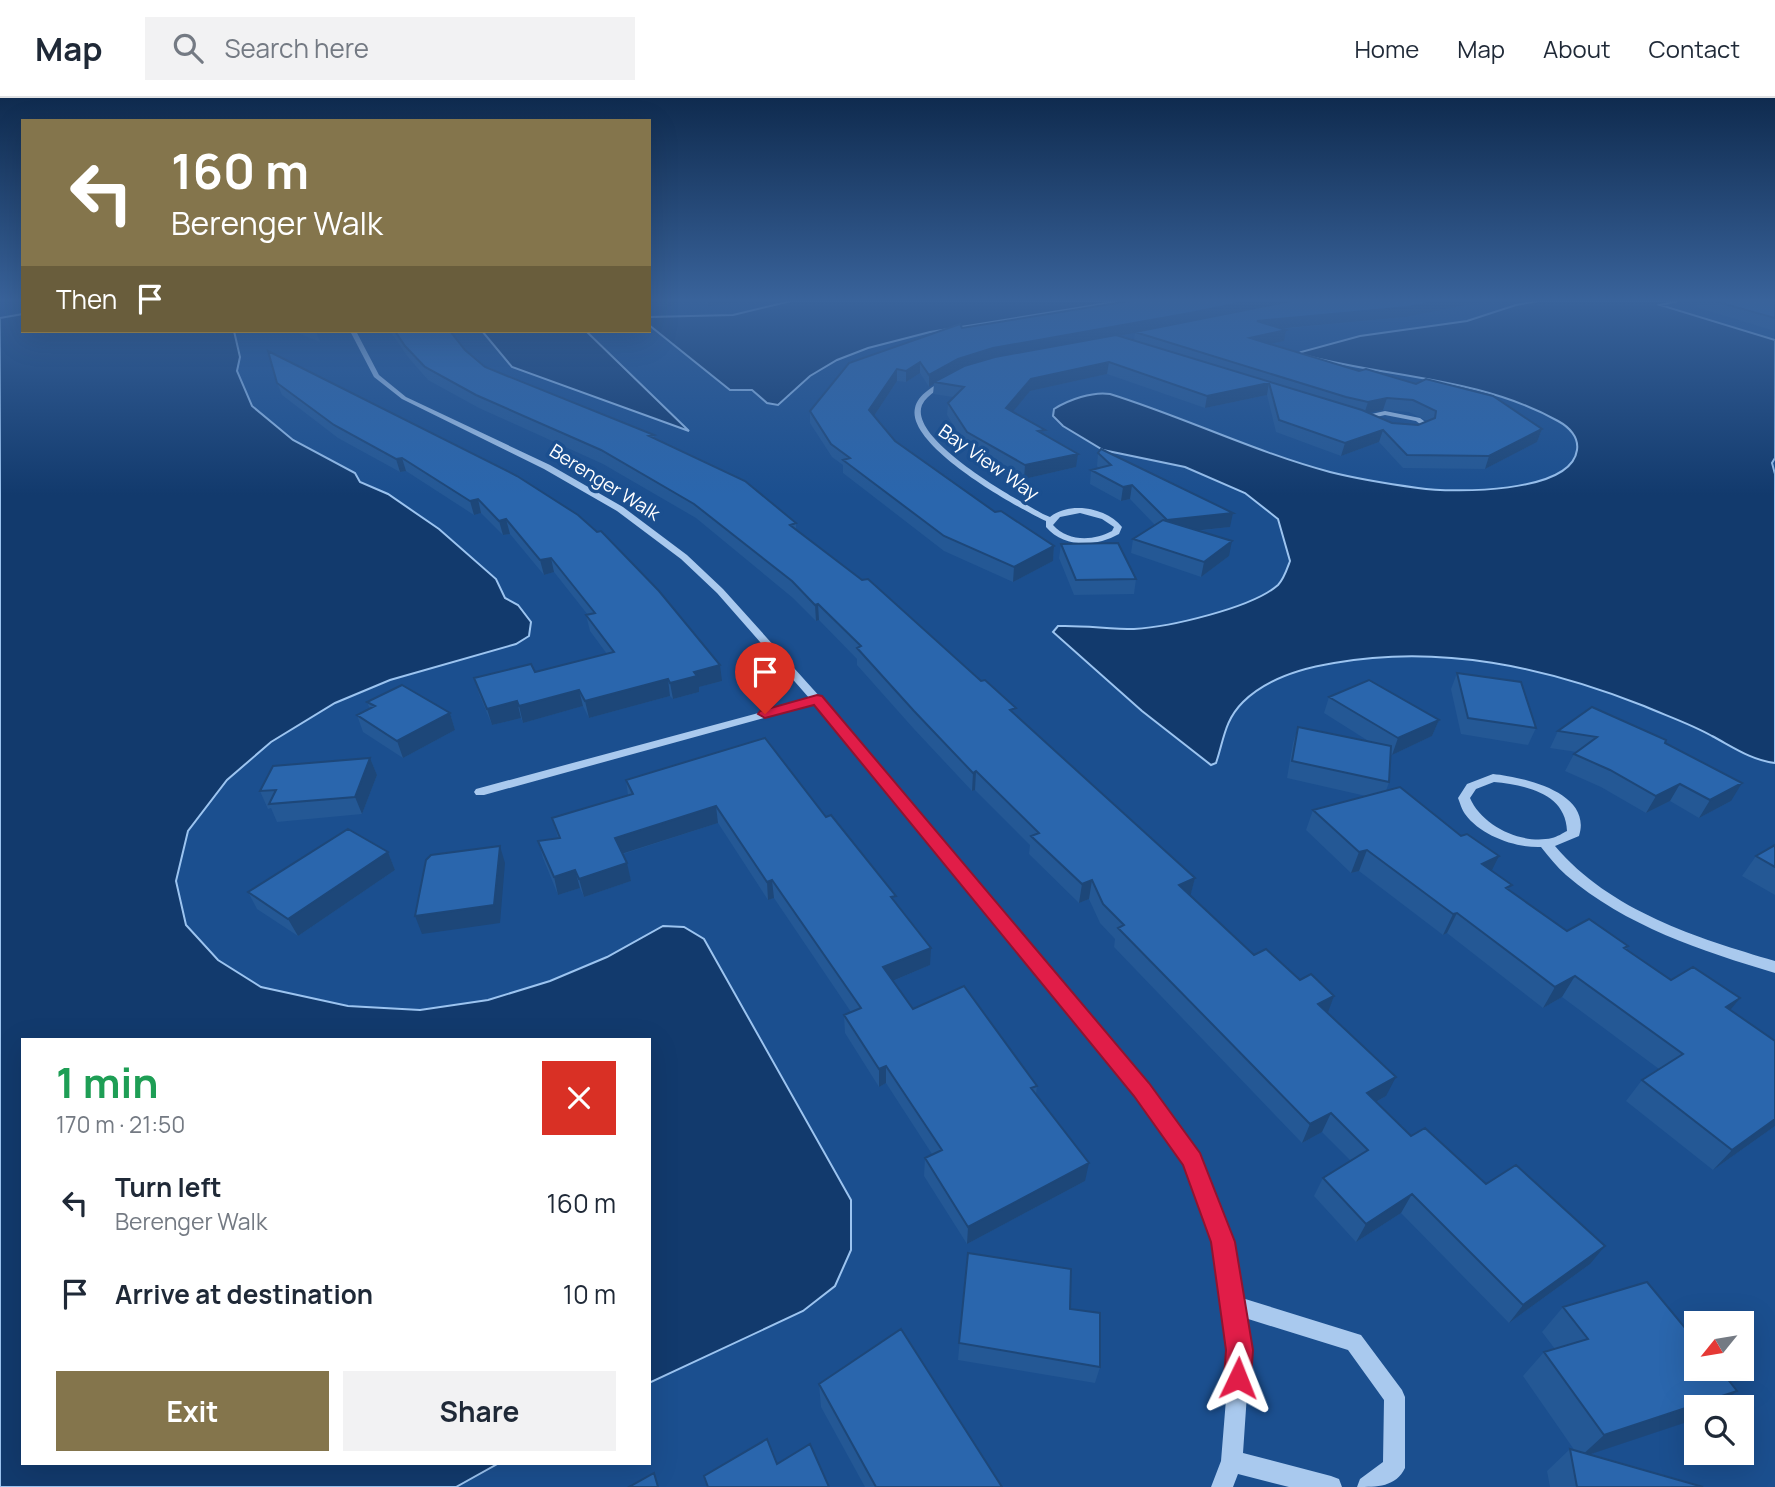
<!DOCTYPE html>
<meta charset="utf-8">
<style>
body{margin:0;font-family:Manrope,sans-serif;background:#f2f2f3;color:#1f2937;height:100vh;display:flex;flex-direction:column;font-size:26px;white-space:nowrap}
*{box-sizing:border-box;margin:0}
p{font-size:23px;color:#747a83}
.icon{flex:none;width:38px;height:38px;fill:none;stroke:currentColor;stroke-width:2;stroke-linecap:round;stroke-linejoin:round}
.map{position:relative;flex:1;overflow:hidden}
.details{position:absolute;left:21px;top:940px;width:630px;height:427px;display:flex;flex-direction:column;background:#fff;border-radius:0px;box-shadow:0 7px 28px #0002}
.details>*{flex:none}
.top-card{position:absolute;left:21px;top:21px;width:630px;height:214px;border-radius:0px;box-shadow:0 7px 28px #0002;background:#84754c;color:#fff;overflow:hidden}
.needle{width:46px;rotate:240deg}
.fabs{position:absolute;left:1684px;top:1213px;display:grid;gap:14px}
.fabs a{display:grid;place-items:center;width:70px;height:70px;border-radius:0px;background:#fff;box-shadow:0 7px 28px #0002;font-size:35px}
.pin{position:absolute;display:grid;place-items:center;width:60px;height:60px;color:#fff;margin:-72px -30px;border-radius:50% 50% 50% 0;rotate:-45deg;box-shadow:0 0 7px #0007}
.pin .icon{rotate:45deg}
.me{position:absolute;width:77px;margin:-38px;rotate:2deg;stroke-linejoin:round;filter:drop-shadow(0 0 5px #0008)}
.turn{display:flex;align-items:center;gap:24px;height:147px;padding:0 35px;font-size:32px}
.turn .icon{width:91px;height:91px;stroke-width:2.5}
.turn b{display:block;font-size:49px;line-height:60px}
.then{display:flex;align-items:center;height:66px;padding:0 35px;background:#0003;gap:14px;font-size:26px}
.round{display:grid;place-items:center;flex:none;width:74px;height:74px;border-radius:0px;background:#f2f2f3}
.head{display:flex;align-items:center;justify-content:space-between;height:119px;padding:0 35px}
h1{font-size:42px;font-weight:700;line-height:52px;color:#1e9e55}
.cta{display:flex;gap:14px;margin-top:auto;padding:14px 35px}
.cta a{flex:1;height:80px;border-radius:0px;background:#84754c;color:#fff;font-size:28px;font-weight:700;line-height:80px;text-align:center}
.cta a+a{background:#f2f2f3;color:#1f2937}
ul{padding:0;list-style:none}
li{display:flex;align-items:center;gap:21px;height:91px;padding:0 35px}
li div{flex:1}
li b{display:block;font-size:26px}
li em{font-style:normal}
header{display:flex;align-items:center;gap:42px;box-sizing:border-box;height:98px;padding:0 35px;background:#fff;border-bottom:2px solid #e0e1e3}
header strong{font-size:33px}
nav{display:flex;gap:38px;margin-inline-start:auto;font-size:24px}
.search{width:490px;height:63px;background:#f2f2f3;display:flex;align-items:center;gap:18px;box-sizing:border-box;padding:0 24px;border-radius:0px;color:#747a83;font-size:26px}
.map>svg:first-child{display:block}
</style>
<header>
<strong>Map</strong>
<div class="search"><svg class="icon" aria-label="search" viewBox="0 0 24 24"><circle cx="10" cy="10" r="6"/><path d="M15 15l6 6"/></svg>Search here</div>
<nav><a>Home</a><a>Map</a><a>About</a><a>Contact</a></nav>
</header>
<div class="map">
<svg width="1775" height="1389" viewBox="0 0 1775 1389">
<rect width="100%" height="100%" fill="#1b4f8f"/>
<path fill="#123a6d" stroke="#9cc4f0" stroke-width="2" d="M791 203H1120L930 234 868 250 837 262 810 278 778 307 767 305 752 292H730L649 227V219L733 217Z
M1539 203H1678L1660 207 1775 242V360L1772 365 1775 376V665C1751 662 1733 649 1712 638 1691 626 1667 618 1644 608 1545 569 1441 546 1334 565 1303 570 1266 581 1243 604 1224 623 1224 642 1216 665L1211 667 1142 613 1053 534 1058 528C1083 527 1108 531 1134 531 1169 529 1252 510 1278 487 1284 481 1287 471 1290 463L1278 421 1245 395 1185 369 1103 352 1063 328 1053 318 1054 311C1068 302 1093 293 1110 296 1184 319 1255 354 1330 374 1358 381 1389 386 1418 390 1452 395 1571 396 1577 352 1579 339 1569 329 1558 323 1479 279 1389 280 1303 257L1301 254 1360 238 1467 223 1516 207Z
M23 216V233H234L240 259 237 273 252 308 293 342 355 375 360 384 388 396 439 431 496 481 505 500 518 507 531 524 529 538 516 546 390 582 335 605 271 644 227 682 188 733 176 783 186 827 218 862 261 889 348 908 420 912 488 902 550 883 607 859 663 828 684 829 704 841 851 1102V1152L835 1188 803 1213 649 1285V942H23V1365H499L456 1389H0V220Z
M482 233H586L689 333 512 269Z"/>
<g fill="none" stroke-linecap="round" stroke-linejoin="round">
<path fill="#a9c9ee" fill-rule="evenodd" d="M350 233H356L379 277 406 299 550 367 623 409 687 457 723 491 821 600 1147 987 1198 1056 1232 1144 1242 1200 1361 1237 1402 1292 1405 1299V1370C1396 1389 1377 1389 1357 1389L1360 1381 1383 1364 1384 1302 1348 1252 1245 1220 1250 1252 1243 1355 1331 1378 1339 1381 1342 1389H1289L1238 1376 1233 1389H1211L1221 1363 1230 1252 1214 1144 1185 1066 1135 997 815 606 484 697H476L474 694 476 691 810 601 717 495 681 461 617 413 544 371 402 301 374 279Z
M946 281 951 282C942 290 928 295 922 307 908 342 1017 402 1043 416L1050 419C1070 403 1107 410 1122 429L1119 436C1096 449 1064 450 1046 429V423C1016 409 906 348 915 310 918 296 934 288 946 281ZM1080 415 1102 421 1114 429 1112 433C1094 443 1068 444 1053 427L1060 419Z
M1385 313 1420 320 1432 329C1413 345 1380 339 1364 322L1367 317ZM1385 317 1416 323 1424 329C1407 338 1385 334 1371 322L1372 320Z
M1493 676C1522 679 1593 694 1579 738L1555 748C1610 813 1697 840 1775 863V875C1702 853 1625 828 1566 777 1557 769 1549 759 1541 749 1516 750 1481 738 1465 716 1462 712 1460 705 1458 700L1467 686ZM1494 684C1525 687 1566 695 1567 733 1563 735 1557 739 1552 740 1522 747 1482 728 1470 700L1476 691Z"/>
</g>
<path fill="#245895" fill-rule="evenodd" d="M649 203H681L668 209 649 207Z
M700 203H752L708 208Z
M1699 203H1775V233L1696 209Z
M1405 219 1283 231 1284 243 1269 246 1542 331 1537 344 1485 371 1403 370 1379 344 1341 358 1276 334 1267 297 1205 310 1107 276 1030 293 1013 313 1045 337 1076 369 1024 381 966 347 947 317 948 305 953 299 933 296 934 286 929 289 920 275 906 284 897 283 874 318 895 343 995 414 1054 448 1053 463 1013 484 944 453 843 375V367L832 359 810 325V313L962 230ZM1135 235 1134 242 1120 238ZM1383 312 1409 314 1427 323 1418 327 1392 325 1369 315Z
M293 233H316L320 244Z
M390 233H450L465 252 485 269 654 337V340L796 425V431L1015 617 1195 780 1190 798 1254 857 1300 882 1334 898 1327 915 1386 998 1376 1004 1411 1038 1486 1086 1590 1166 1509 1225 1401 1115 1356 1144 1314 1098 1323 1080 1351 1063 1322 1034 1302 1045 1114 849 1115 841 1100 825 1089 801 1079 805 1029 756 1030 747 975 692 972 693 914 631 857 567V561L819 522 816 523 793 500 696 420 603 366 479 310 428 282 408 259Z
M277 285 517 378 722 583 699 589V594L673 601 670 598 589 620 583 608 523 625 521 620 492 627 479 596 474 580 535 574 607 556 590 533 586 517H588L554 474 544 477 510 436 503 437 481 415 474 417 406 373 400 374 338 340 282 297Z
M1098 355 1230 429 1198 433 1229 458 1201 479 1131 455 1133 441 1155 427 1130 401 1121 403 1090 386 1091 372 1099 370 1097 368Z
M1061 446 1136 481 1134 496 1074 497 1059 460Z
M1457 575 1536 630 1528 647 1461 636 1451 591Z
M1329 599 1439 622 1432 638 1392 657 1390 656 1389 684 1386 693 1492 773 1509 792 1567 833 1628 848 1626 852 1671 882 1730 912 1775 943V1028L1713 1072 1626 1003 1642 982 1659 971 1562 899 1543 910 1447 835 1443 837 1359 773 1351 775 1306 732 1313 712 1366 698 1287 680 1293 645 1298 629 1370 644 1324 615Z
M367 604 450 615 455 632 403 660 363 634 357 617 370 611Z
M1558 633 1665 645 1731 703 1699 720 1670 703 1646 715 1601 689 1565 673 1574 656 1577 654 1550 650Z
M370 660 377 677 362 716 277 724 271 710 268 711 260 693Z
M626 682 826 719 896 805 930 867 893 883 913 911 1037 988 1036 996 1085 1083 967 1146 924 1078 925 1060 932 1056 886 985 879 989 845 935 844 917 851 914 774 800 768 802 718 725 623 756 631 783 584 799 580 790 558 797 543 760 538 743 558 740 552 720 628 697Z
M1775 747V797L1742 778 1756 758Z
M388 754 395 772 298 838 257 811 248 794Z
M968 1155 1070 1211 1100 1269 1095 1285 958 1262Z
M1563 1209 1737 1293 1718 1309H1696L1589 1357 1703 1389H1550L1547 1373 1570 1351 1575 1353 1523 1278 1544 1254 1555 1251 1542 1234Z
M819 1286 1002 1389H865L821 1309Z"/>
<path fill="#1d4779" d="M667 203H681L668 209Z
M708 203H752L708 208Z
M1248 203H1290L1135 234V235L993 261 934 284V286L929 289V277L958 261 993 250Z
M1439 203H1485L1405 219 1255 233 1257 223Z
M1286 232 1284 243 1247 251 1250 240Z
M920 264V275L906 284V273Z
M1109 264 1107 276 1030 293 1006 322V310L1031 281Z
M897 271V283L870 324 869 312Z
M1269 285 1267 297 1205 310 1207 298Z
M1387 300 1383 312 1364 316 1368 304Z
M1542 331 1537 344 1485 371 1489 358Z
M1383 332 1379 344 1341 358 1345 345Z
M1078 356 1076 369 1024 381 1025 367Z
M402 360 406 373 400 374 396 361Z
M1132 387 1130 401 1121 403 1123 389Z
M478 401 481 415 474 417 470 403Z
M1233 415 1230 429 1165 436 1167 422Z
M506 421 510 436 503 437 499 423Z
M1232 443 1229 458 1201 479 1204 464Z
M1054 448 1053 463 1013 484 1014 469Z
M551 460 554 474 544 477 540 462Z
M818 506 819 522 816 523 815 507Z
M720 567 722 583 699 589V594L673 601 670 585 694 574Z
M668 581 670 598 589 620 585 603Z
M579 592 583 608 523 625 519 608Z
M517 603 521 620 492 627 487 611Z
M450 615 455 632 403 660 397 643Z
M1439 622 1432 638 1392 657 1398 640Z
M370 660 377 677 362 716 355 699Z
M976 673 975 692 972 693 973 675Z
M1742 685 1731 703 1699 720 1710 702Z
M1680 686 1670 703 1646 715 1656 698Z
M716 708 718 725 618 757 615 740Z
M500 748 505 765 500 825 422 836 415 818Z
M1367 752 1359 773 1351 775 1359 754Z
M388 754 395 772 298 838 288 821Z
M1499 758 1489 778 1482 766Z
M627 765 631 783 584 799 579 781Z
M575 772 580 790 558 797 554 779Z
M1195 780 1190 799 1179 787Z
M772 782 774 800 768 802 767 784Z
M1092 782 1089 801 1079 805 1082 786Z
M1457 815 1447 835 1443 837 1453 816Z
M931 850 930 867 883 887V869Z
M1575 878 1562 899 1543 910 1555 889Z
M1334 898 1327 917 1318 906Z
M1740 900 1723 921 1726 909Z
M886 968V985L879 989V971Z
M1396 979 1386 998 1358 1014 1367 995Z
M1331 1015 1322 1034 1302 1045 1310 1026Z
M1775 1021V1028L1713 1072 1732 1052Z
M1089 1065 1085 1083 967 1146 968 1129Z
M1412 1096 1401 1115 1356 1144 1366 1126Z
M1605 1148 1590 1166 1509 1225 1523 1207Z
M1737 1293 1718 1309H1696V1321L1579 1360 1604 1337Z"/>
<path fill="#2a66ad" stroke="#1d4779" stroke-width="2" d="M1129 203H1248L1190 215 993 250 958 261 929 277 920 264 906 273 897 271 869 312 895 343 995 414 1001 413 1054 448 1014 469 944 438 843 362 850 360 831 346 810 313 849 265 960 226 962 230Z
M1291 203H1439L1408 209 1257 223 1286 232 1250 240 1359 273 1366 271 1416 286 1426 281 1493 298 1542 331 1489 358 1407 357 1383 332 1345 345 1279 322 1269 285 1207 298 1109 264 1031 281 1006 310 1045 332 1038 333 1078 356 1025 367 967 334 948 305 964 289 934 284 964 268 995 259 1116 237 1362 312 1392 325 1418 327 1435 320 1436 313 1413 302 1387 300 1368 304 1346 299 1135 234Z
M1714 203H1775V220Z
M395 233H450L465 252 485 269 654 337 649 338 745 383 796 425 790 427 862 482 868 481 981 583 985 582 1016 610 1010 612 1195 780 1179 787 1254 857 1266 851 1300 882 1311 876 1334 898 1318 906 1396 979 1367 995 1411 1038 1425 1030 1486 1086 1516 1067 1605 1148 1523 1207 1412 1096 1366 1126 1323 1080 1368 1052 1331 1015 1310 1026 1118 830 1124 827 1103 806 1092 782 1082 786 1031 738 1039 735 976 673 973 675 914 613 857 550 861 548 818 506 815 507 792 483 694 406 601 352 476 297 425 269 405 248Z
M268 253 517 378 578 417 597 434 601 433 659 493 720 567 694 574 697 578 670 585 668 581 585 603 579 592 519 608 517 603 487 611 474 580 531 566 535 574 614 554 586 517 595 515 551 460 540 462 506 421 499 423 478 401 470 403 402 360 396 361 334 327 277 285Z
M1101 351 1233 415 1167 422 1132 387 1123 389 1091 372 1111 367 1098 355Z
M1163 422 1232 443 1204 464 1133 441Z
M1118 445 1136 481 1076 482 1061 446Z
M1457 575 1521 584 1536 630 1468 620Z
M1369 582 1439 622 1398 640 1329 599Z
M402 587 450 615 397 643 357 617 375 608 367 604Z
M1592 609 1666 642 1665 645 1742 685 1710 702 1680 686 1656 698 1610 672 1574 656 1597 639 1558 633Z
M1298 629 1391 648 1389 684 1292 663Z
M765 640 826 719 831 717 896 798 891 799 931 850 883 869 913 911 964 888 1037 988 1031 990 1089 1065 968 1129 925 1060 942 1052 886 968 879 971 844 917 861 910 772 782 767 784 716 708 615 740 627 765 579 781 575 772 554 779 538 743 560 740 552 720 633 696 626 682Z
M370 660 355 699 269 706 276 692 260 693 273 668Z
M1400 689 1461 738 1467 736 1499 758 1482 766 1512 787 1506 790 1567 833 1589 821 1628 848 1624 850 1671 882 1693 869 1740 900 1726 909 1775 943V1021L1732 1052 1642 982 1683 956 1575 878 1555 889 1457 815 1453 816 1367 752 1359 754 1313 712Z
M348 731 388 754 288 821 248 794Z
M1775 747V769L1756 758Z
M500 748 494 807 415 818 426 762 431 757Z
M968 1155 1071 1171 1070 1211 1100 1215V1269L959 1245Z
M1647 1184 1696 1243V1270H1719L1737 1293 1604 1337 1544 1254 1588 1241 1563 1209Z
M901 1231 1002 1389H876L819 1286Z
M767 1341 777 1366 810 1346 829 1389H708L704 1378Z
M1570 1351 1703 1389H1577Z
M654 1375 658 1389H629Z"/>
<linearGradient id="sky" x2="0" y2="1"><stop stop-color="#0f2b4f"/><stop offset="0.51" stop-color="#39639b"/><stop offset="1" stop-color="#39639b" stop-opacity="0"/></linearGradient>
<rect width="1775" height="397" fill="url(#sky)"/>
<path fill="#e11d48" stroke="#92132f" stroke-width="2" d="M817 597 822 598 1149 985 1200 1055 1235 1144 1253 1252 1251 1280 1247 1290 1238 1294 1228 1290 1224 1280 1226 1252 1211 1144 1183 1067 1134 998 814 607 765 620 758 616 760 613Z"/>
<g text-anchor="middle" stroke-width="7" stroke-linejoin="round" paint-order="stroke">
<g font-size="19" fill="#fff" stroke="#1b4f8f">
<text transform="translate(989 364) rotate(35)" y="7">Bay View Way</text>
<text transform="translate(605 384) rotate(32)" y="7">Berenger Walk</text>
</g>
</g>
</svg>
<div class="fabs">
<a><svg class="needle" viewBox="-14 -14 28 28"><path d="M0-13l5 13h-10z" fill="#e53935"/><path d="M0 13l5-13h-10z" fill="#747a83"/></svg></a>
<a><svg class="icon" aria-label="search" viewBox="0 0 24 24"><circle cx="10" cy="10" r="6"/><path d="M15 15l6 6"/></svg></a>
</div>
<div class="pin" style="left:765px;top:616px;background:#d93025"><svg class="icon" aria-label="arrive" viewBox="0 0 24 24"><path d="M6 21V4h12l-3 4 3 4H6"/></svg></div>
<svg class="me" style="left:1238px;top:1280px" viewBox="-20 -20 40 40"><path d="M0-17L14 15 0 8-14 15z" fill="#e11d48" stroke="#fff" stroke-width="4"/></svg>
<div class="top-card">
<div class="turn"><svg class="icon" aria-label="left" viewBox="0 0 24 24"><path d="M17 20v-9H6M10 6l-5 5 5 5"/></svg><div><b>160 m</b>Berenger Walk</div></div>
<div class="then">Then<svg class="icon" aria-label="arrive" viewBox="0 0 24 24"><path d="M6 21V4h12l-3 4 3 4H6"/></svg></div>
</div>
<section class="details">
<div class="head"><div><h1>1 min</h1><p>170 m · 21:50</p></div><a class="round" style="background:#d93025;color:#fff"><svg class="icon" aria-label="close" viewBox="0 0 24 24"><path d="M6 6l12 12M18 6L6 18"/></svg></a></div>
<ul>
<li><svg class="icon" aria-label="left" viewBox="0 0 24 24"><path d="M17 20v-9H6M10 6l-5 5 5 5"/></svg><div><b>Turn left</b><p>Berenger Walk</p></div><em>160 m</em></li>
<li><svg class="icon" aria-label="arrive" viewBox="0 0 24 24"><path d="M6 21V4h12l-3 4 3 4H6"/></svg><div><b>Arrive at destination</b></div><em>10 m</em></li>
</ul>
<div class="cta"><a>Exit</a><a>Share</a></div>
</section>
</div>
